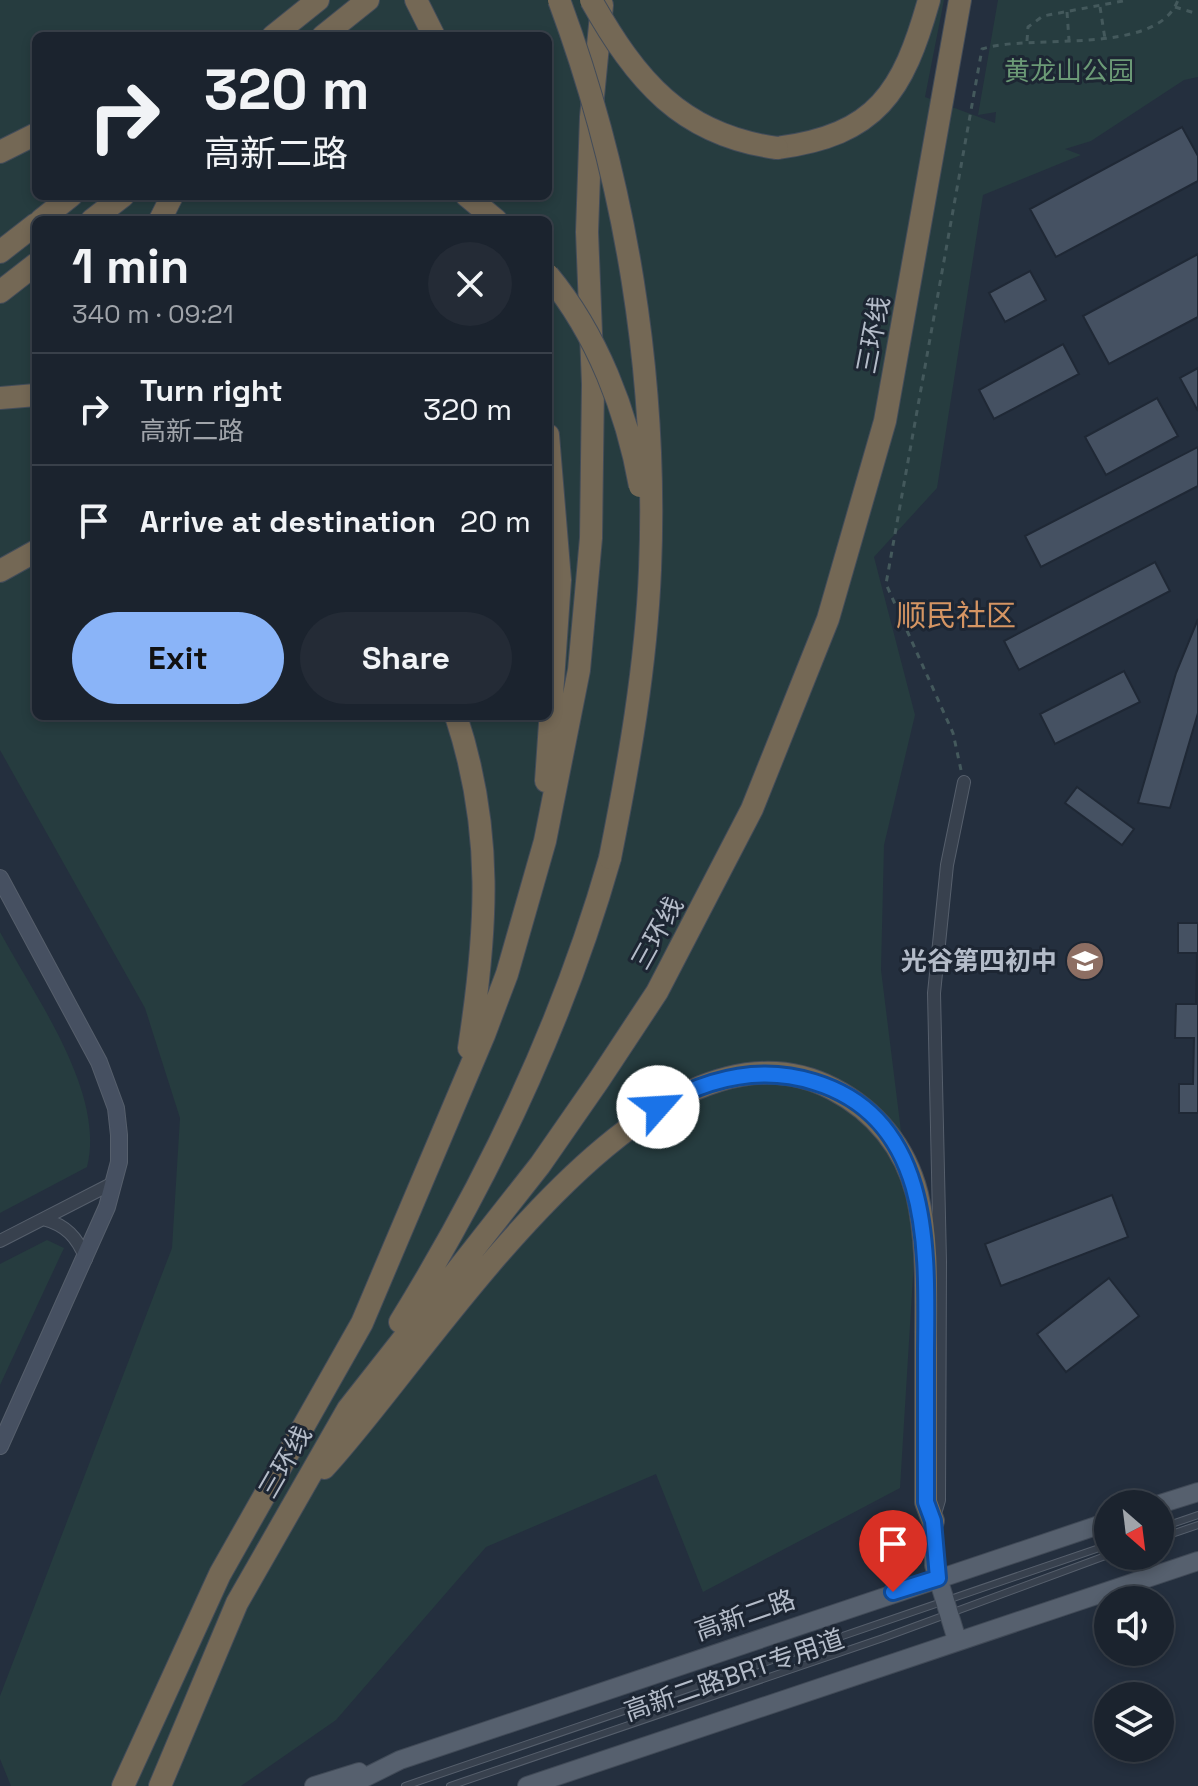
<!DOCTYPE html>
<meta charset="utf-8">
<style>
body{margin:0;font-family:"Space Grotesk","Noto Sans SC",sans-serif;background:#242b36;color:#f1f3f6;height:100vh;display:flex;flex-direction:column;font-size:30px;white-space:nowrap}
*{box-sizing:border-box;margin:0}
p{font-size:26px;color:#a0a4aa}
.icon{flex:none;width:44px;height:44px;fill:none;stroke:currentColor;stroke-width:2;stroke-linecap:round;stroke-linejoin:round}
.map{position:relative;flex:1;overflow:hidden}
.side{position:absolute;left:32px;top:216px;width:520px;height:504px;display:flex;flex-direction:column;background:#1b232e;border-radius:12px;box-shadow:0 4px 12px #0003,0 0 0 2px #39404a}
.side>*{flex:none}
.top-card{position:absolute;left:32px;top:32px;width:520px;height:168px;border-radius:12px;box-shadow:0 4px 12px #0003,0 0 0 2px #39404a;background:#1b232e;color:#f1f3f6;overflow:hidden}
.needle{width:52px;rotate:152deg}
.fabs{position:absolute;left:1094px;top:1490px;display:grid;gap:16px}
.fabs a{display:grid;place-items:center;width:80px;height:80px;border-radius:50%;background:#1b232e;box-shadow:0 4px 12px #0003,0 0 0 2px #39404a;font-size:40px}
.pin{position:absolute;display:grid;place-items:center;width:68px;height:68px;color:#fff;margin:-82px -34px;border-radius:50% 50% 50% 0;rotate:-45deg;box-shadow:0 0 8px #0007}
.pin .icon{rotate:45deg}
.me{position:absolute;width:88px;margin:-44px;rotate:64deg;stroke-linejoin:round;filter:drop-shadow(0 0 6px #0008)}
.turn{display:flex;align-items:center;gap:28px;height:168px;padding:0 40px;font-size:36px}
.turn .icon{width:104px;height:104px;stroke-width:2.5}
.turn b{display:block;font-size:56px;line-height:68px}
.round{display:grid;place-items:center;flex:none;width:84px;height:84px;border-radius:42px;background:#242b36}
.head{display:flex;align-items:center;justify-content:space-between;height:136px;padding:0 40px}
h1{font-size:48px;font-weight:600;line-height:60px}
.action{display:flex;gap:16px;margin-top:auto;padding:16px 40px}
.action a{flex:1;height:92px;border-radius:48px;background:#8ab4f8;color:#111;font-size:32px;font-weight:600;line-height:92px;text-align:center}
.action a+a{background:#242b36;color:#f1f3f6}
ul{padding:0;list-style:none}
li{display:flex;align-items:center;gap:24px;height:112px;padding:0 40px;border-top:2px solid #39404a}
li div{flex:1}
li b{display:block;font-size:30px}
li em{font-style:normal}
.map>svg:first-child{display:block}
</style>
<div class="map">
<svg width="1198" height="1786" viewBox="0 0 1198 1786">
<rect width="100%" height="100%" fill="#242f3e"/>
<path fill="#263c3f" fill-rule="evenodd" d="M0 0H944L925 97 995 123 996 112 978 115 998 0H1198V77L1184 80 1091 141 1065 149 1081 155 983 195 937 488 874 557 915 715 884 845 881 970 915 1244 900 1488 703 1592 656 1474 486 1547 336 1720 241 1786H11L0 1759V1696L172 1248 180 1118 145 1008 0 750ZM36 36H548V196H36ZM36 220H548V716H36Z
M0 932C35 997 106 1093 87 1167L0 1213Z
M47 1240 64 1248 0 1385V1264Z"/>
<path fill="#455162" stroke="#1f2835" stroke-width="2" d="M1182 127 1198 156V181L1056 257 1030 209Z
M1198 254V317L1109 364 1083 316Z
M1030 271 1046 300 1005 322 989 293Z
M1063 344 1079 374 994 419 979 390Z
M1198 368V411L1180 378Z
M1157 398 1178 436 1106 475 1085 437Z
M1198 447V486L1041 567 1025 536Z
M1155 562 1170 591 1019 670 1004 641Z
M1198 619V713L1170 808 1138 803 1176 673Z
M1124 671 1140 702 1055 744 1040 714Z
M1077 787 1134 829 1122 845 1065 803Z
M1178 923H1198V1113H1179V1084H1193L1194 1038H1175L1176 1004H1196L1197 953H1178Z
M1112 1195 1128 1237 1001 1286 985 1244Z
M1109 1278 1139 1316 1066 1372 1037 1334Z"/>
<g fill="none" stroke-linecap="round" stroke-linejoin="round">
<g stroke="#565f6c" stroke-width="8">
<path id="lane" d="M1160 1528 1198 1515
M1160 1538 1198 1525
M405 1786 1108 1545
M450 1786 883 1638 1108 1555"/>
</g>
<g stroke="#565f6c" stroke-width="14">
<path id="street" d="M43 1219C66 1225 77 1237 86 1259
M0 1241 115 1182
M934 1517 939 1500 940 1262 934 993 947 865 964 782"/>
</g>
<g stroke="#565f6c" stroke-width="18">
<path id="secondary" d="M0 878 99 1062 116 1108 119 1135V1162L107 1207 0 1446"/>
</g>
<g stroke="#414a57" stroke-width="20">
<path id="primary" d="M1160 1504 1198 1492
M933 1521 934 1565 957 1640
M314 1786 359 1772
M348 1786 400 1760 1108 1522
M527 1786 1198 1561"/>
</g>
<g stroke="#434c59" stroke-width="24">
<path id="highway" d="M416 0 434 36
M273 36 318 0
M323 36 368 0
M777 148C877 135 903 92 929 0
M0 152 36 134
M467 196 496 220
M41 220 71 196
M92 220 123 196
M160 220 172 196
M0 252 36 224
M0 292 36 264
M0 398 36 395
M0 571 36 551
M456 716C494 831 487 931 469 1048
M546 781 560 580 548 435
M400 1322C490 1176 563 1023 610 858
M324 1468C429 1356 647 992 833 1089 875 1111 905 1147 917 1194 928 1242 926 1290 926 1338 926 1393 926 1447 926 1502L933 1521
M123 1786 220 1574 362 1323 484 1035 507 974 545 841 579 670 591 538 593 384 587 232 591 117 602 5
M160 1786 237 1603 348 1409 540 1165 599 1080 657 992 752 809 828 619 885 421 960 0"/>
</g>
<path stroke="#44595c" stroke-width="3" stroke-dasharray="6 6" stroke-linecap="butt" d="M1100 7 1105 39
M1175 7 1198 14
M1067 12 1069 40
M1027 41 1028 27 1043 16 1128 0
M961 770 953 733 886 584 982 49C1030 33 1157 57 1178 0"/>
<use href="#lane" stroke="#38414e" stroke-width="6"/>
<use href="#street" stroke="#38414e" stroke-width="12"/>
<use href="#secondary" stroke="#465061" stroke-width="16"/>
<use href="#primary" stroke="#56606e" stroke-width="18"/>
<use href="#highway" stroke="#746855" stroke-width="22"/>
<g stroke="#434c59" stroke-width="24" stroke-linecap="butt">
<path id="highway-bridge" d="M559 0C626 180 658 378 650 570 646 667 629 763 610 858
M591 0C636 80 681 135 777 148
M548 275C597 334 627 412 640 486"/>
</g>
<use href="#highway-bridge" stroke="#746855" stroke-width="22"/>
</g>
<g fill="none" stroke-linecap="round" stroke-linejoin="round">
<g stroke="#114b97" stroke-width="20">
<path id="route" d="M658 1107C706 1079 760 1065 814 1082 933 1118 927 1250 926 1350 926 1401 926 1451 926 1502L933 1521 938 1578 893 1592"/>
</g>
<use href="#route" stroke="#1a73e8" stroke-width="14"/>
</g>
<defs>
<g id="school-disc" transform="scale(2)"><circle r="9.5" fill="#8d6e63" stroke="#1d2633"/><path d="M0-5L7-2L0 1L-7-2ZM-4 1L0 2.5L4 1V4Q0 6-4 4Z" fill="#fff"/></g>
</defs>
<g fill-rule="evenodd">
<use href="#school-disc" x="1085" y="961"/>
</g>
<g text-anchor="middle" stroke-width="6" stroke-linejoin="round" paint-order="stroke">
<g font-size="26" fill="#6b9a76" stroke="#1d2633">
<text x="1069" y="80">黄龙山公园</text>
</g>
<g font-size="26" fill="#b4bcc9" stroke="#1d2633">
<text transform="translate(873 335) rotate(-79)" y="9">三环线</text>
<text transform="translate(657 933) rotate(-61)" y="9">三环线</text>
<text transform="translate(285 1462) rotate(-60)" y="9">三环线</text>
<text transform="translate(745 1615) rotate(-19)" y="9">高新二路</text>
<text transform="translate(734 1675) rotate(-19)" y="9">高新二路BRT专用道</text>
</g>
<g font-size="26" font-weight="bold" fill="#b4bcc9" stroke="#1d2633" text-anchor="end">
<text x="1057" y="970">光谷第四初中</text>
</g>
<g font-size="30" fill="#d59563" stroke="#1d2633">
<text x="956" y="626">顺民社区</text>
</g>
</g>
</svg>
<div class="fabs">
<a><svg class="needle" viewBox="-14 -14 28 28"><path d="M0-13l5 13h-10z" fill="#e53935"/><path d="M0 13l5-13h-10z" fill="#a0a4aa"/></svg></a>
<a><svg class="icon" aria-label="sound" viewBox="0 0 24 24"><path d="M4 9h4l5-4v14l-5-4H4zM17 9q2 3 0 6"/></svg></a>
<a><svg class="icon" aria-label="layers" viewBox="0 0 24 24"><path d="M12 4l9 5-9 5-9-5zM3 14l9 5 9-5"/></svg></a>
</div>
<div class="pin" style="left:893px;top:1592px;background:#d93025"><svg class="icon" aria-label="arrive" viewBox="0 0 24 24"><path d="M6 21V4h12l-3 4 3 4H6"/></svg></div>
<svg class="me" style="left:658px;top:1107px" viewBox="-20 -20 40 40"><circle r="19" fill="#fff"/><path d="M0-13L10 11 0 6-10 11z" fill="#1a73e8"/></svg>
<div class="top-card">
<div class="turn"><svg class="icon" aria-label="right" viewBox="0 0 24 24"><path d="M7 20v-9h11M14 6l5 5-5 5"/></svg><div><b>320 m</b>高新二路</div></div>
</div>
<section class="side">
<div class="head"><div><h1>1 min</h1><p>340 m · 09:21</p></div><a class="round"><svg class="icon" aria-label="close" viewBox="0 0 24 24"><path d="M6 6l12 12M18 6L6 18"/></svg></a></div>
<ul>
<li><svg class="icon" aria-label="right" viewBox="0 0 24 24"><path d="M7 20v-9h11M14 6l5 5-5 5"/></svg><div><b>Turn right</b><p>高新二路</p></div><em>320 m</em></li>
<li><svg class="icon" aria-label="arrive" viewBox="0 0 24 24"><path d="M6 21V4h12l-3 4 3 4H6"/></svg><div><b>Arrive at destination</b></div><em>20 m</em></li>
</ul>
<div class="action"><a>Exit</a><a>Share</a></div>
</section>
</div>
